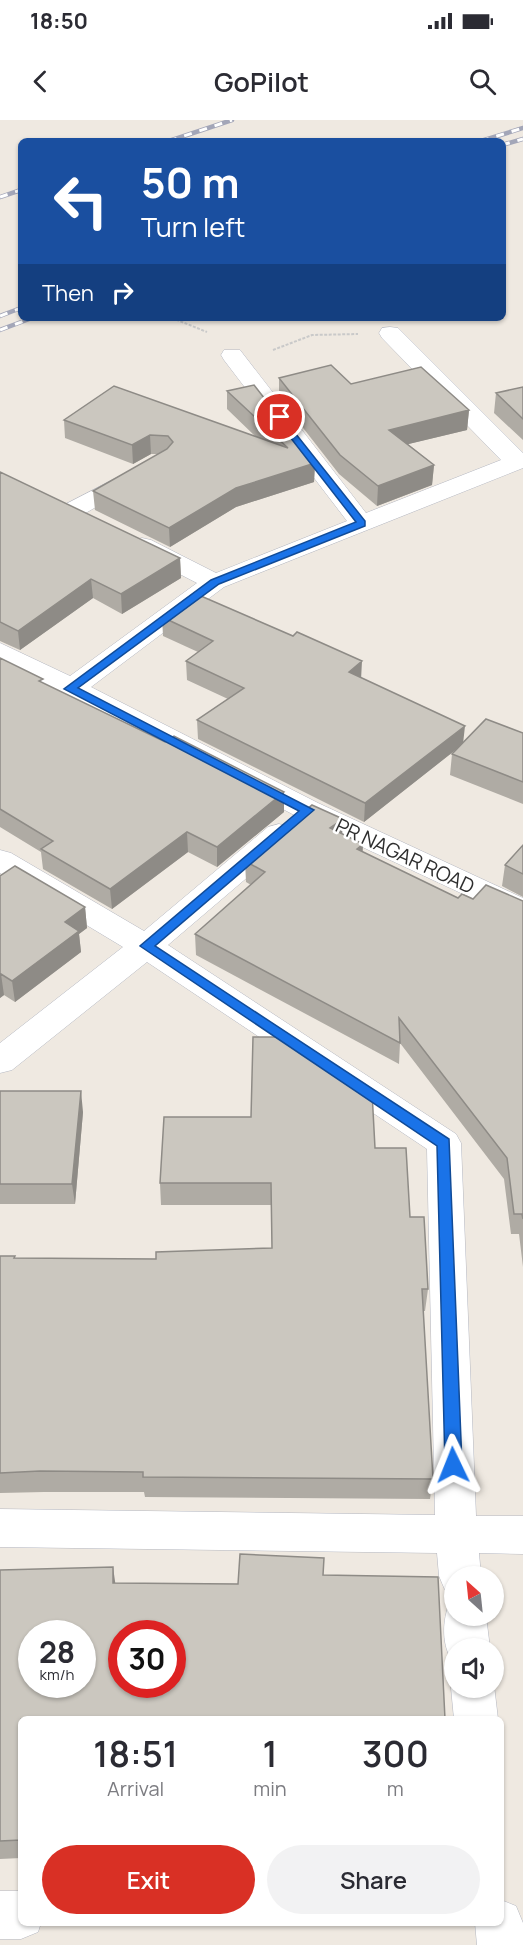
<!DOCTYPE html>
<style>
body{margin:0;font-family:Manrope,sans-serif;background:#f2f2f3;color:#2b2b33;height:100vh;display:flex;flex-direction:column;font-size:22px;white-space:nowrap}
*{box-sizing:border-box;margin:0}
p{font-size:20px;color:#7c7c81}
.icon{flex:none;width:33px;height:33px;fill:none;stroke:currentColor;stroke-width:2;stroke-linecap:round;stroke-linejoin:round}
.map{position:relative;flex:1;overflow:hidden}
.drawer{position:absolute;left:18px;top:1596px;width:486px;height:210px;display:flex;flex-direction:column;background:#fff;border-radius:9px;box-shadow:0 2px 4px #0004}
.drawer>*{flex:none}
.top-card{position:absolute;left:18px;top:18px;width:488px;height:183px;border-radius:9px;box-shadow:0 2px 4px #0004;background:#1a4fa0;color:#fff;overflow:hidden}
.needle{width:39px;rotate:333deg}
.controls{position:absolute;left:444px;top:1446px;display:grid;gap:12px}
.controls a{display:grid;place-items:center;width:60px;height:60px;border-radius:50%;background:#fff;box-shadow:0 2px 4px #0004;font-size:30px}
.speed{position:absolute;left:18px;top:1500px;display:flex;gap:12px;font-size:30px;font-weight:700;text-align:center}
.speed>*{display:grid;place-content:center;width:78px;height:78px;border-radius:50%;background:#fff;box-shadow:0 2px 4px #0004;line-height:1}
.speed small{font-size:15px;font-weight:400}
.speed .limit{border:9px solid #d22;background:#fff;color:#111}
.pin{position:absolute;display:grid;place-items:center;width:51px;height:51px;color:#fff;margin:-26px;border:3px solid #fff;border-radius:50%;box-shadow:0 2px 6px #0007}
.me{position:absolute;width:66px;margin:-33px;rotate:358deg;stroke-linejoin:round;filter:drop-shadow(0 0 4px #0008)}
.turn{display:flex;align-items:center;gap:21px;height:126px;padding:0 24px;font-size:27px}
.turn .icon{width:78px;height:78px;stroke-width:2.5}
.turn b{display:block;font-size:42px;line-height:51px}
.then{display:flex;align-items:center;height:57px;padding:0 24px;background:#0003;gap:12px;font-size:22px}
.eta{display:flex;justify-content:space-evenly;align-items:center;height:102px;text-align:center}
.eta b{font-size:36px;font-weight:600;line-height:42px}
.cta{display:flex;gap:12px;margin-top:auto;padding:12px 24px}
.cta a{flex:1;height:69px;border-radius:36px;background:#d93025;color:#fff;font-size:24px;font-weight:600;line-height:69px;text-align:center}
.cta a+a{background:#f2f2f3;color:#2b2b33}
.status{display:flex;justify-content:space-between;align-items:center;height:42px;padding:0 30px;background:#fff;direction:ltr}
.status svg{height:16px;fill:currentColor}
header{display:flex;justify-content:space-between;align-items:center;height:78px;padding:0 24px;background:#fff;font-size:27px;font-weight:600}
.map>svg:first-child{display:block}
</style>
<div class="status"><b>18:50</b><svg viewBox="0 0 49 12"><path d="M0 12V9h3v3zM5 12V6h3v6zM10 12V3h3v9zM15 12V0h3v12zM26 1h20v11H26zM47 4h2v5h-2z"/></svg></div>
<header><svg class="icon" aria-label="back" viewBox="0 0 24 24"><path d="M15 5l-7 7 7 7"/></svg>GoPilot<svg class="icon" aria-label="search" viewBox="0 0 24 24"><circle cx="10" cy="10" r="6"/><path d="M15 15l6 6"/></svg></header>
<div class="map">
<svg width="523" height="1825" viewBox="0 0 523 1825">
<rect width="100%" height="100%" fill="#efe9e1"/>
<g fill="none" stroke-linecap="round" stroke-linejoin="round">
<g stroke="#b4b7c1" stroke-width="1">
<path id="street" d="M390 207 398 208 523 333V348L224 467 91 567 318 683 523 778V802L298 697 0 542V523L70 556 197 463 133 430 130 425 133 420 142 418 151 420 216 453 347 401 224 240 221 235 224 230H240L366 393 501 340 382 218 379 213 382 208Z
M134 349 142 351 146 356 142 361 82 395 73 397 64 395 61 390 64 385Z
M279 704 290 707 294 714 290 721 168 825 456 1014 461 1023 476 1396H523V1434L479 1433 481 1456H454V1473L445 1470 439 1456 437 1433 0 1427V1389L435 1395 427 1029 147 842 12 950 0 953V923L123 827 0 753V730L11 733 144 811 268 707Z
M454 1480V1496H486L490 1528H454V1543C441 1527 442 1500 450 1482Z
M454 1560V1568H494V1565L498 1599H454L451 1568Z
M0 1771H21V1803H41L38 1812 21 1819H0Z
M501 1780 516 1786 523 1803V1825H477L475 1803H501Z"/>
</g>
<path stroke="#c9c9c9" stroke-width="2" stroke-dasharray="3 1.5" stroke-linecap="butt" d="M172 198 207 212
M273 230 312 215 358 214"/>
<use href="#street" fill="#fff" fill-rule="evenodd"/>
<g stroke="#a3a6b8" stroke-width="4.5">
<path id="rail" d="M169 21 232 0
M481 21 523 8
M502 25 523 19
M0 77 21 70
M0 196 21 188
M0 210 32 198"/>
</g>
<use href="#rail" stroke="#fff" stroke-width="3" stroke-dasharray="8" stroke-linecap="butt"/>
</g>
<path fill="#afaba4" d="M279 258 351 264 469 290 467 310 408 324 434 345 432 365 377 386 339 354 279 277Z
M523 267V320L494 293 496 273Z
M227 271 315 343 314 362 236 387 170 427 95 390 93 371 159 334H151L133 344 65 318 64 300 256 317 227 289Z
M0 352 180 438 181 458 122 494 93 478 20 530 0 521Z
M162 497 362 558 463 623 523 613V684L450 655 452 634 458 628 364 702 198 619 197 600 228 579 187 560 186 541 198 532 163 516Z
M0 538 43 563 284 692 217 747 188 732 112 789 43 749 41 732 0 707Z
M342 714 363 724 362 732 458 778 523 781V1147L519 1114H511L504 1059 400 923 399 944 196 835 195 814 251 765 246 762 245 741Z
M523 725V777L502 766 505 745Z
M0 756 85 787 87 808 79 814 81 832 15 882 4 875 0 878Z
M0 971 83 992 75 1084H0Z
M375 1028 410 1097 428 1169 425 1191H423L433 1359 430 1379 145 1377 144 1372H44L0 1373V1136L15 1138 156 1139 272 1128 271 1085H161L160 1063Z
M324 1438 21 1599V1738L0 1739V1450L115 1463 238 1464Z"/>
<path fill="#8e8b86" d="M469 290 467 310 388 329 389 310Z
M150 315 151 334 133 344 132 325Z
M315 343 314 362 236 387 170 427 169 408 236 368Z
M434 345 432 365 377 386 378 366Z
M180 438 181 458 122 494 121 474Z
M91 459 93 478 20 530 18 511Z
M362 541 361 560 349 552Z
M465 606 463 624 364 702 365 683Z
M284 672V692L217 747V727Z
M343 699 342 720 330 708Z
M187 712 188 732 112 789 110 769Z
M363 724 362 745 357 729Z
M85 787 87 808 79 814 81 832 15 882 12 861 65 802Z
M1 854 4 875 0 878V855Z
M81 971 83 992 75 1084 72 1064Z
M113 1447 116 1468 113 1463Z"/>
<path fill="#cbc7bf" stroke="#8e8b86" stroke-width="1.5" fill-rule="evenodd" d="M331 245 351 264 421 247 469 290 389 310 434 345 378 366 340 335 279 258Z
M254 265 315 343 236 368 169 408 93 371 167 329 173 322 168 316 150 315 132 325 64 300 114 266 288 328 227 271Z
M523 267V299L496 273Z
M0 352 180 438 121 474 91 459 18 511 0 502Z
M194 473 293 516 297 512 362 541 349 552 465 606 365 683 197 600 244 568 186 541 213 521 162 497Z
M0 538 43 559 39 561 165 622 174 616 284 672 217 727 187 712 110 769 41 729 53 721 0 689Z
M486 599 523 613V662L452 634Z
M312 685 343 699 330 708 363 724 357 729 458 778 462 774 473 779 486 765 523 781V1099L522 1094H514L507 1038 399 898 400 923 195 814 265 752 245 741Z
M523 725V754L505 745Z
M15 746 85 787 65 802 79 811 12 861 1 854 0 855V756Z
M253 917H289L372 972 375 1028H406L410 1097H424L428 1169H422L433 1359 143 1357V1352L40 1351 0 1353V1136H15L14 1138 156 1139V1132L272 1128 271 1063H160L164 997H251Z
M0 971H81L72 1064H0Z
M240 1434 324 1438 323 1455 438 1457 445 1599H21V1720L0 1721V1450L113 1447V1463L238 1464ZM32 1514H82V1564H32ZM122 1514H172V1564H122Z"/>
<path fill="#1a73e8" stroke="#114b97" stroke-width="1.5" d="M280 294 365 401V406L219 464 78 568 314 690 155 826 449 1019 462 1345 459 1350 453 1352 448 1350 445 1345 437 1026 140 826 299 691 64 569 211 460 356 402 276 299V295Z"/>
<g text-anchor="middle" stroke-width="5" stroke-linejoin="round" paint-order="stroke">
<g font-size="20" fill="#2e2e2e" stroke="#fff">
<text transform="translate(405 736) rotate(25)" y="7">PR NAGAR ROAD</text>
</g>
</g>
</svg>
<div class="controls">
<a><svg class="needle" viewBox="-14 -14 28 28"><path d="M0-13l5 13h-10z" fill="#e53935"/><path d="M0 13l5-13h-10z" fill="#7c7c81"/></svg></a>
<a><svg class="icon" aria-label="sound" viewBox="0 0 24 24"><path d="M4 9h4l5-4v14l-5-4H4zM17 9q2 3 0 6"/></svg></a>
</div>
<div class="speed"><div>28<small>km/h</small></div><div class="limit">30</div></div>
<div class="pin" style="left:280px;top:297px;background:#d93025"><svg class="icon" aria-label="arrive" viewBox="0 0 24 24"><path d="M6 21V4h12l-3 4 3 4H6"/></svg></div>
<svg class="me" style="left:453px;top:1345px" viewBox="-20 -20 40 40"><path d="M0-17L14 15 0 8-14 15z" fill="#1a73e8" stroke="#fff" stroke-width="4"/></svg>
<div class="top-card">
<div class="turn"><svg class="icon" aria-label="left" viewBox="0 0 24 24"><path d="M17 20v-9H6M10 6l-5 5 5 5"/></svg><div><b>50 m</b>Turn left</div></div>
<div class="then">Then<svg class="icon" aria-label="right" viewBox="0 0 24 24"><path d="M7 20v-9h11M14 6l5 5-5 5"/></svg></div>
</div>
<section class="drawer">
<div class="eta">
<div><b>18:51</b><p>Arrival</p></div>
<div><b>1</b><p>min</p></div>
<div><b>300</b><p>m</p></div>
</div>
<div class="cta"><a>Exit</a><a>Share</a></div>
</section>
</div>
